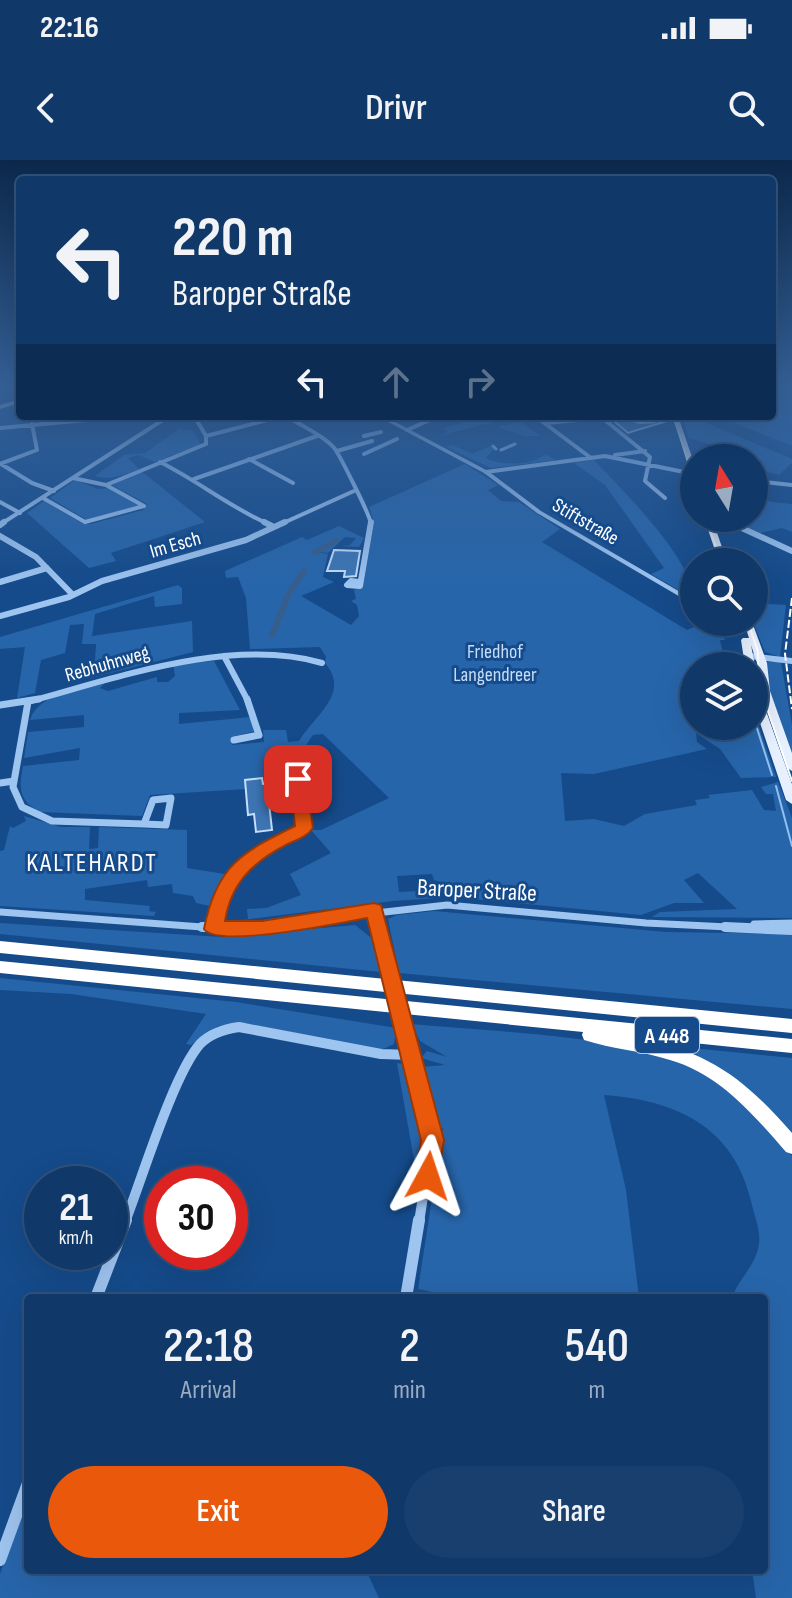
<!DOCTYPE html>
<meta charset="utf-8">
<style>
body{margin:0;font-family:"Sofia Sans Condensed",sans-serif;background:#193f6e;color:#f1f3f6;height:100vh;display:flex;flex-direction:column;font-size:30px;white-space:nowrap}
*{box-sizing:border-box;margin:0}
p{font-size:26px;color:#9cacc0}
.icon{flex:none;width:44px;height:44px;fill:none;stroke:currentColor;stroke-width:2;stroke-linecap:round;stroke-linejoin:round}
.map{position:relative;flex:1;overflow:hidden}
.sheet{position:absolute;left:24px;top:1134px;width:744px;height:280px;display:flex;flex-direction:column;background:#103868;border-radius:8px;box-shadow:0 8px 32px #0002,0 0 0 2px #30527c}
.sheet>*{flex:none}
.guide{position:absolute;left:16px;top:16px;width:760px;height:244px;border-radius:8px;box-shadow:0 8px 32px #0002,0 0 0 2px #30527c;background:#103868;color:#f1f3f6;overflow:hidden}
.needle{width:52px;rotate:349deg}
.tools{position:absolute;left:680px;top:284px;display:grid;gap:16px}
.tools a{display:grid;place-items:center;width:88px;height:88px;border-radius:50%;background:#103868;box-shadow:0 8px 32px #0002,0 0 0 2px #30527c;font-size:40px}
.speed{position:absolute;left:24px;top:1006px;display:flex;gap:16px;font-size:40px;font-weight:700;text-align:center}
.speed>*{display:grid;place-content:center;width:104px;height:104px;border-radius:50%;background:#103868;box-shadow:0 8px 32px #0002,0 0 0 2px #30527c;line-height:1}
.speed small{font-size:20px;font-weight:400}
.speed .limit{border:12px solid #d22;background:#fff;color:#111}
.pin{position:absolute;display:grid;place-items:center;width:68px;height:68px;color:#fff;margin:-34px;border-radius:16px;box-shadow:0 4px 12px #0006}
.me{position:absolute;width:88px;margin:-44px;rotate:5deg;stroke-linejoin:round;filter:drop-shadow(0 0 6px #0008)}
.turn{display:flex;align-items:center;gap:28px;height:168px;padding:0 24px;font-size:36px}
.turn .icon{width:104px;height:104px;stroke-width:2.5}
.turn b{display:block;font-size:56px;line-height:68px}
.lanes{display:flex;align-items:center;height:76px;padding:0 24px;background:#0003;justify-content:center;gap:40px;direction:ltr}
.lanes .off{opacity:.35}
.eta{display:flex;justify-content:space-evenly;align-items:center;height:136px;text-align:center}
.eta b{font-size:48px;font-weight:600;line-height:56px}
.cta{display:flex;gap:16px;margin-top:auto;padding:16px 24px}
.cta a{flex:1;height:92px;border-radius:48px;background:#ea580c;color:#fff;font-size:32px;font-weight:600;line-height:92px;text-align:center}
.cta a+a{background:#193f6e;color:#f1f3f6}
.status{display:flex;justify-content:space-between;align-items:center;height:56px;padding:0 40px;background:#103868;direction:ltr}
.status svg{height:22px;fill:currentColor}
header{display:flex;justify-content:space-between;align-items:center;height:104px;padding:0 24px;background:#103868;font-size:36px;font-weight:600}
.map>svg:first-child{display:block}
</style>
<div class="status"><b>22:16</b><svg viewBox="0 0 49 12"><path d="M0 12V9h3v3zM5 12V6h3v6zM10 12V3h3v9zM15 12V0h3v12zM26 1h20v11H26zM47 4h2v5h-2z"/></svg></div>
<header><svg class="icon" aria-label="back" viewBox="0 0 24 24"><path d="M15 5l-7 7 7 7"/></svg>Drivr<svg class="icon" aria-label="search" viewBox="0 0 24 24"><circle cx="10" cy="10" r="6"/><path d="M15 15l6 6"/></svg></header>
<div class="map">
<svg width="792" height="1438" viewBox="0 0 792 1438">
<rect width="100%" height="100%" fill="#154b8b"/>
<path fill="#2765aa" d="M772 226H792V286L717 256H772Z
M476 256H512L540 276H524L498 267 517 262 510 258 439 276 448 272 444 268 479 258Z
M682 257 697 259 792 299V303L779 315 754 308V298L689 278Z
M181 268 183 271 192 270 201 284 155 302 139 295 128 298 139 309C124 315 110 321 95 316L124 295 145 293Z
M453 285 472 294 490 286 494 289 486 298C500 306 533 306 545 294L556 300 491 308 446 287Z
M594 300C621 328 694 401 694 439L651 414 664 408 605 325 574 303Z
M465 304 498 325 488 330 501 341 519 342 560 369 542 382 687 470 706 462H717L725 480H720L726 504 744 506H694V566H754V552L776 617 741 618 720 589 696 573 697 582 707 589 594 614 561 613 565 661 594 659 624 666 645 654 697 645 695 640 710 638 708 635 752 630 764 650 776 651 773 634H766L761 627 778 622 792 658V758L652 757 660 752 737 749 698 713 684 720 704 743H674L641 755 452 737 449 725 434 720 432 714 397 716 399 732 435 730 434 725H440L445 732 439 738 393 741 227 762 248 759 247 749 266 748 301 735 290 714 331 693 311 670H321L389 638 323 574 313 575C303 588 300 600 302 617L245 620 246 629 150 635 142 656 40 652C18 640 19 628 23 606L79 600 80 588 24 598 28 572 84 567V555L30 560C38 533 81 530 104 524L100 528 108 531 157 517V522H168L175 516 173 504 214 501 240 550 179 553V564L251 557 255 571 231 577 232 585 264 582 263 570H286L288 582 299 581C315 555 351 533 325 503L326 497 320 487 250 489 246 438 238 417 226 418 225 411 302 377 307 380 339 366 364 378 359 387 341 386 350 385 356 378 345 377 328 393 313 391 328 394 323 417 334 422 301 436 351 465 359 456 357 445 351 441 356 439 354 430 361 427 364 421 374 362 369 347Z
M141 311 205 362 111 393 116 401 89 408 27 353 44 341 82 363 91 364 143 350 147 344 112 325Z
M75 320 98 329 110 328 141 345 87 360 50 338Z
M754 340 792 344V372L782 368 760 373 733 361 754 358Z
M178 425 182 428V444L155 447 154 436 95 454 92 476 192 461 193 492 87 519 94 515 96 484H82L84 464 70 465 65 493 41 500 35 533 17 538 25 487 0 489V477Z
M754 443 786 445 780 497 765 492 753 462Z
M766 502H781L792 565V596L769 532Z
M24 656 61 667H90L89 689 98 688 99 667 187 670V708L231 715 215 747 196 743 193 736 173 733 172 724 148 727 147 720 85 729V740L150 746 149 751 156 752 154 756 0 746V691L4 690 10 666 13 668 26 661Z
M434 751 666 772 792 774V849L399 813 388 759 397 755Z
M0 763 221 777 355 765 374 780 381 812 0 774Z
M0 818 236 842 396 868 394 884 381 890 244 863 218 866 191 885 186 884 206 854 71 834 0 830Z
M412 864C491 872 643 875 708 915 741 936 767 967 792 996V1438H756L752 1410H764V1138H732C738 1119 756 1106 759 1084 761 1072 754 1054 751 1041 734 967 676 940 604 935L626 1030 639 1138H459L418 1129 443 968H434L421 907 445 905 421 898 427 891 447 897 420 881Z
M652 884 792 898V980L764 949Z
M397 903 409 905 424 968 417 1017Z
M28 1335V1410H366L379 1438H0V1414Z"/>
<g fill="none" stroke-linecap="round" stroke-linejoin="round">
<path stroke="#90bff2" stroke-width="2" d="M754 559 772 615
M776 626 792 686"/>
<path stroke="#365e8d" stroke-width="6" d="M315 392 336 381
M272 475 289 433 304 411"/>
</g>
<path fill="#3d75b4" stroke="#c4defb" stroke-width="2" d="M616 256H627L625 259 640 263 654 262 652 256H669L670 260 628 273 615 262Z
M334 390 360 391 356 416 344 417 345 411H327Z
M262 618 263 624 286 621 288 632 268 634 272 670 256 672 254 654 248 655 245 620Z"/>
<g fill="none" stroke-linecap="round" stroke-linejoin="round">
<path stroke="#9ec4f0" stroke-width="3" d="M493 286 496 289
M501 290 515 284"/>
<path stroke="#9ec4f0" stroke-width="4" d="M287 256C301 266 325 276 335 289 341 298 370 355 371 364
M535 256 591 298
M600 256 650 297 645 321 665 338
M545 263 601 258
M0 268 129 256
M407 270 439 256
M206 276 283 256
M364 276 381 272
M337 291 372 281
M364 294 397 279
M615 295 645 291
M249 299 293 323
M160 302C198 321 230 347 268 364
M0 304 37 290 32 264
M1 304 32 323 54 331
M486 312 605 296 694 314
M194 319 317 276
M754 321 792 325
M106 325 206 284V276L196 259
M43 338 85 362 144 346 106 325 73 318
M0 342 20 353
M710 362 733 364
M1 364 169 256
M281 364 354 331"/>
<path stroke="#9ec4f0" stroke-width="6" d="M264 362 274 367
M712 362 733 364 792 391
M0 365 4 362
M0 376 36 397 73 435
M0 422 47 408
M359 422 351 421 347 425 360 426 371 362
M0 456 69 437 102 421 246 380 285 362
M224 496 248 541
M750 496 792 501
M31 541C119 517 232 477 322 503"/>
<path stroke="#9ec4f0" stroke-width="7" d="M28 542 13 627 22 647 52 661 144 664
M0 545 39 539
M234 580 259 575 247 539
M0 623 14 621
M171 638 166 665 144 664 153 640Z
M374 750 379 769
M0 752 229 769
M754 764 792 763
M214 769C229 699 250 703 304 668L297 614
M234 769 447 745 646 763 767 769"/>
<path stroke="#9ec4f0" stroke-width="10" d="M202 767H249
M378 767 386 796
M725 767 792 770
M405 877 432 980 419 1062
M125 1062C142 1019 173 915 200 884 211 873 224 869 239 867L381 894 411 895"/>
<path stroke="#9ec4f0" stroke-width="12" d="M96 1138 126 1060
M406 1138 419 1060
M0 1400 28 1323"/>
<path fill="#9ec4f0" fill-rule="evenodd" d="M377 256H384L488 311 541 351 694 440V445L537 353 484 313Z
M723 462H752C745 466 730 466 723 462Z"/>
<path fill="#cce1fb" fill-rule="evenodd" d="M20 239V243L0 249V245Z"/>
<path fill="#e6f0ff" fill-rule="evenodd" d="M672 256H678L694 303V315L691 313Z
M704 358H712L727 402H719Z
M744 462H752L767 503 770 531 792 593V611L787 608 760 531 757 503 751 485 755 506H745L741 480 743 478H749Z
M754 528 759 531 792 624V644L786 640 754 545Z"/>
<path fill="#fff" fill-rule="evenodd" d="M0 781 792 859V873L0 793Z
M0 801 792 879V893L635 877C709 892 743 917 792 973V994L786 992C753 954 719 914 670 900 642 891 612 889 584 880L582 875 583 872 0 813Z"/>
<path stroke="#fff" stroke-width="2" d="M0 247 20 241
M674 256 694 322
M706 358 721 402
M748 462 758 492 759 525 792 621"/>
<path stroke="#fff" stroke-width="2" stroke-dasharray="8 3" stroke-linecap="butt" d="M792 438 785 494 792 549"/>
<path stroke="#9ec4f0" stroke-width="10" d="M386 796 405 877"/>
</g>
<linearGradient id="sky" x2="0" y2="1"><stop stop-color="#0c294c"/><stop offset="0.53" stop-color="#356198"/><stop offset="1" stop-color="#356198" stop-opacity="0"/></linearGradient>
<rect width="792" height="427" fill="url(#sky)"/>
<path fill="#ea580c" stroke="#983908" stroke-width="2" d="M298 614 306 619 313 668C307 677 296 680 286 685 253 702 231 723 225 761H262L374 743 381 745 444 980 436 1024 428 1028 419 1024 416 1016 421 980 367 758C341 763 217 789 204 769 216 706 242 692 295 666L290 619Z"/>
<g text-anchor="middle" stroke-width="6" stroke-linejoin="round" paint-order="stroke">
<g font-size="20" fill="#fff" stroke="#154b8b">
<text transform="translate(586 361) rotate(30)" y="7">Stiftstraße</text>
<text transform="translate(175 384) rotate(-16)" y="7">Im Esch</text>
<text transform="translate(107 503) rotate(-16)" y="7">Rebhuhnweg</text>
</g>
<g font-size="20" fill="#c4defb" stroke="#154b8b">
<text x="495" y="498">Friedhof<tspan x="495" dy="23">Langendreer</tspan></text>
</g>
<rect fill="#154b8b" stroke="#b9c9dc" stroke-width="2" x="635" y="857" width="64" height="36" rx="6"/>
<g font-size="22" font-weight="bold" fill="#fff">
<text x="667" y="883">A 448</text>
</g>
<g font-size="24" fill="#fff" stroke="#154b8b">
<text transform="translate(477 730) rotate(3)" y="8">Baroper Straße</text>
</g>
<g font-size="26" letter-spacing="2" fill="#fff" stroke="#154b8b">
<text x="92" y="711">KALTEHARDT</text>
</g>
</g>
</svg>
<div class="tools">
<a><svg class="needle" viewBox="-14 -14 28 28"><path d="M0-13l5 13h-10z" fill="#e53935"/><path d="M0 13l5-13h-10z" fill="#9cacc0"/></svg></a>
<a><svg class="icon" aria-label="search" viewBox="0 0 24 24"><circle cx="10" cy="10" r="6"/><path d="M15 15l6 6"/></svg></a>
<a><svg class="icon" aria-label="layers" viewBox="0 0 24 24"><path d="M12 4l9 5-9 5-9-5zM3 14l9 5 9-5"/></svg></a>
</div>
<div class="speed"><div>21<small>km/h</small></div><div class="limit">30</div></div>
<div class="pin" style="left:298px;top:619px;background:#d93025"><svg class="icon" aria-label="arrive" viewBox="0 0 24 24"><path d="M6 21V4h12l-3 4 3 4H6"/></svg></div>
<svg class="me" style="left:428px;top:1016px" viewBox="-20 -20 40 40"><path d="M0-17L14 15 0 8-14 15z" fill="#ea580c" stroke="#fff" stroke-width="4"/></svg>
<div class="guide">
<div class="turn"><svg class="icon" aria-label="left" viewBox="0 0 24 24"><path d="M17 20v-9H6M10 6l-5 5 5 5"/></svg><div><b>220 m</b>Baroper Straße</div></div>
<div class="lanes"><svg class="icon" aria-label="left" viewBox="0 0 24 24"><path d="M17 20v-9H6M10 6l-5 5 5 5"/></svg><svg class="icon off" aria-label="ahead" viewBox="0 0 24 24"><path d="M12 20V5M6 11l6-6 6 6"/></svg><svg class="icon off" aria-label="right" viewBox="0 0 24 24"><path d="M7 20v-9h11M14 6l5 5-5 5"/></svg></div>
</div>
<section class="sheet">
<div class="eta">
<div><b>22:18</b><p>Arrival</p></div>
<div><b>2</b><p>min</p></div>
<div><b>540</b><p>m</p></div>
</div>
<div class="cta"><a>Exit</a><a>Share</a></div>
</section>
</div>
